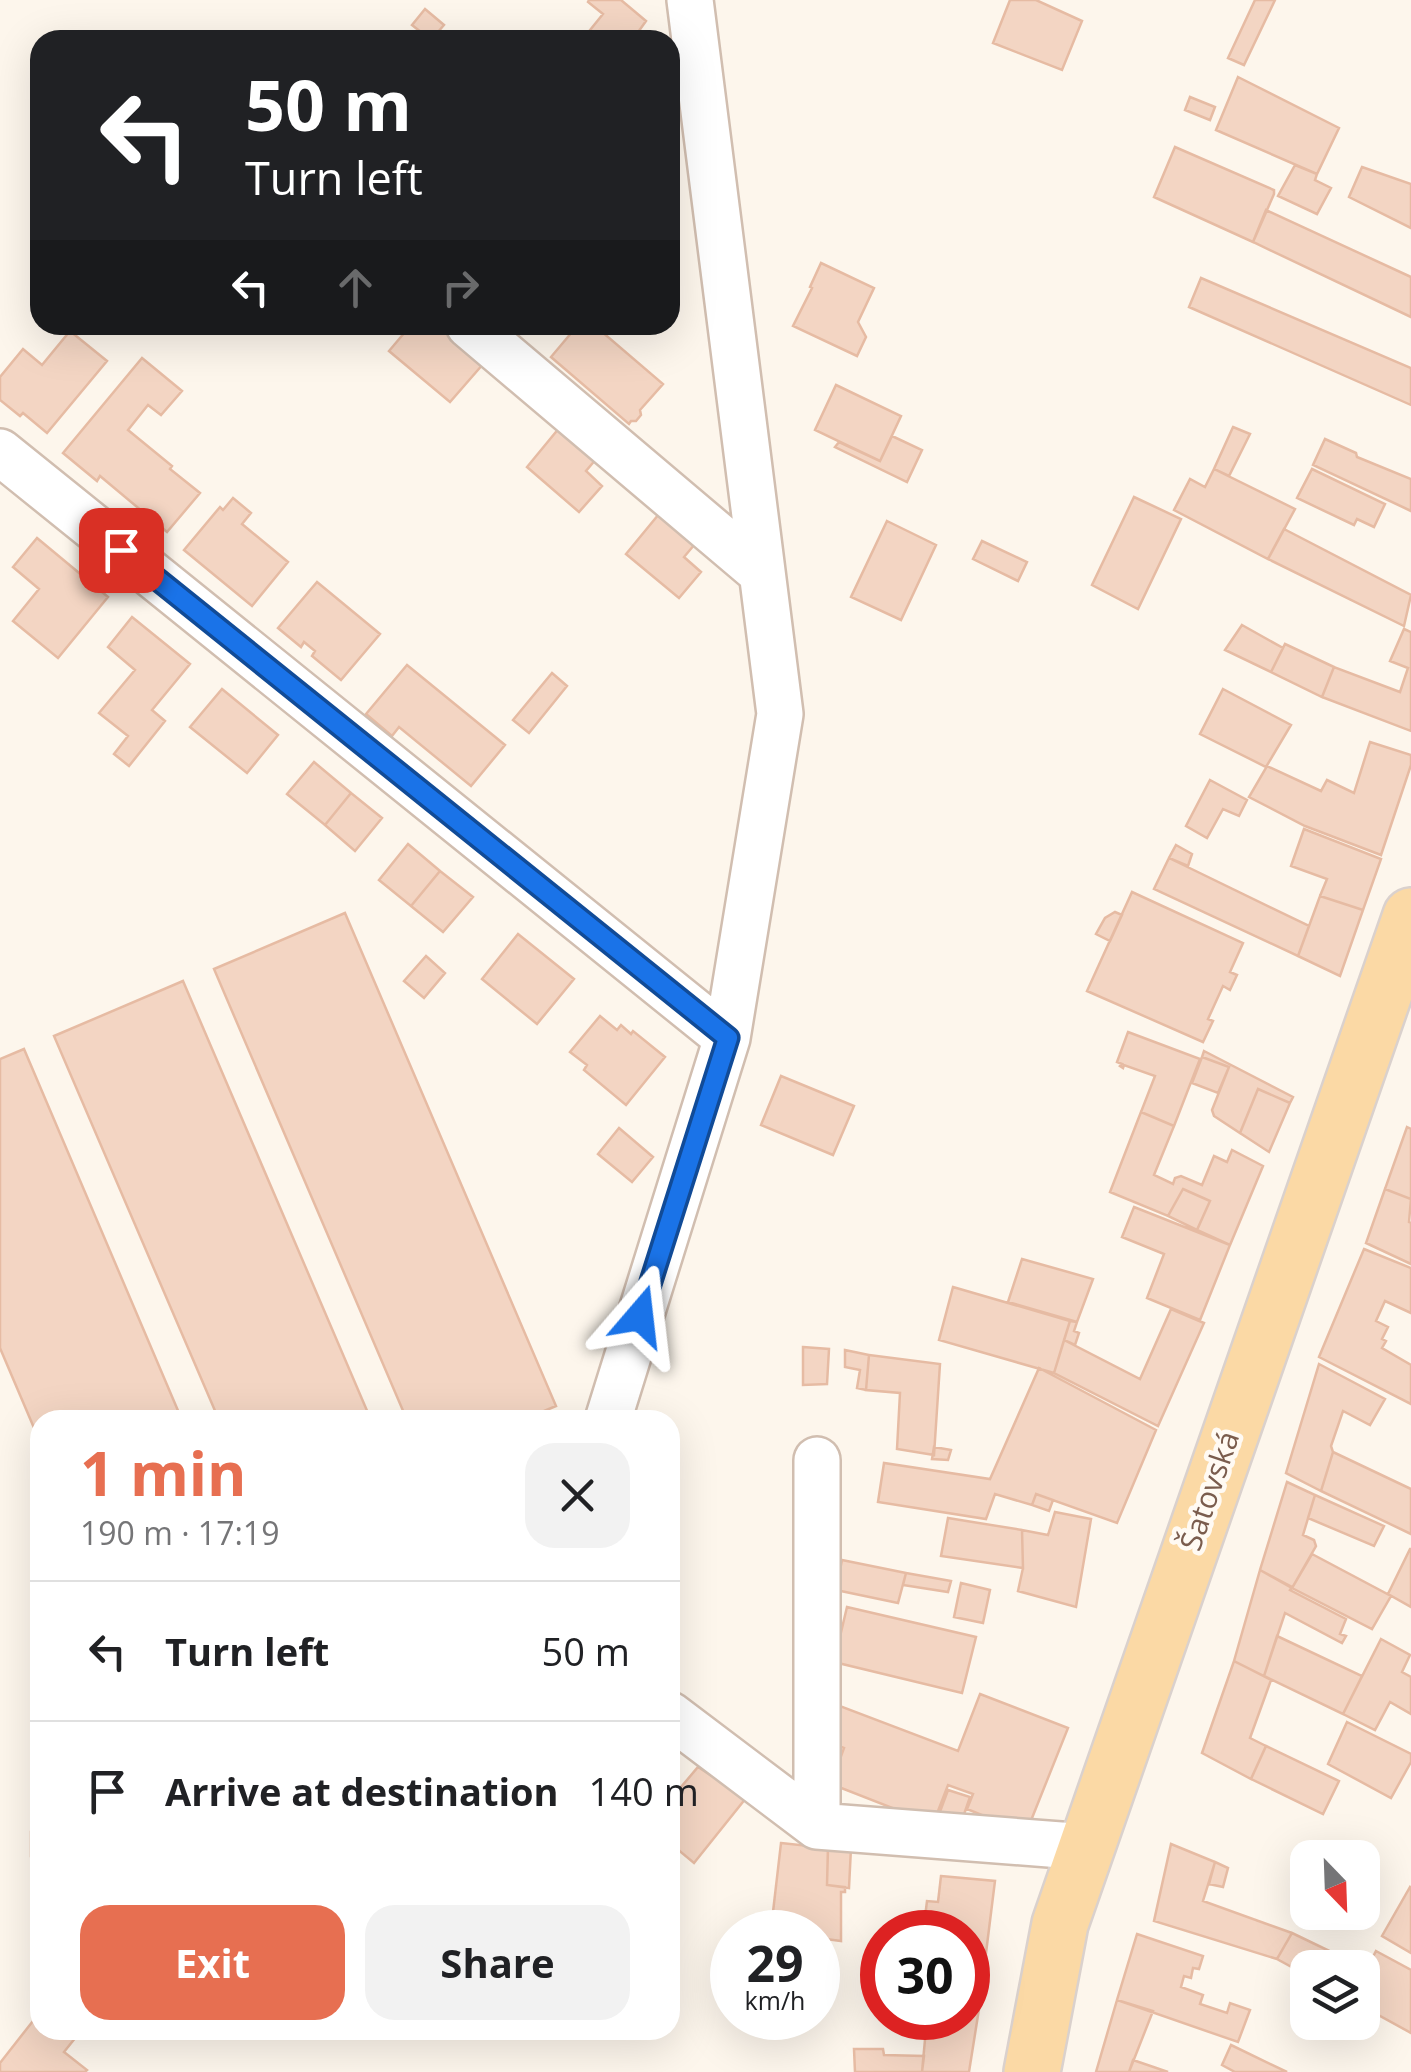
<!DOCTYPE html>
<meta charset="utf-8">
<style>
body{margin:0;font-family:"Open Sans",sans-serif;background:#f2f2f2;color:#202124;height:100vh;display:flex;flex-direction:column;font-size:38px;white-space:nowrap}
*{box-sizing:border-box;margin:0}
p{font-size:32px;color:#757577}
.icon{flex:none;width:55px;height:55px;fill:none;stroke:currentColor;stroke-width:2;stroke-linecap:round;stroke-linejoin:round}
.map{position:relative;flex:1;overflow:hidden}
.panel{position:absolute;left:30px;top:1410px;width:650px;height:630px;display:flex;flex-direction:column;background:#fff;border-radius:30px;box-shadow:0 10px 40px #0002}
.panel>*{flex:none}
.hud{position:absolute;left:30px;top:30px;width:650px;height:305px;border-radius:30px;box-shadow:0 10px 40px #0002;background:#202124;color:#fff;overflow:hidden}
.needle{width:65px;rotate:157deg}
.controls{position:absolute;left:1290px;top:1840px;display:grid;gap:20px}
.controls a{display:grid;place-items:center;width:90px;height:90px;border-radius:20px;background:#fff;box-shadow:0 10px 40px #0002;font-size:50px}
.speed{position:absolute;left:710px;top:1910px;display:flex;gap:20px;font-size:50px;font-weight:700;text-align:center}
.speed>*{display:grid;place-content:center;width:130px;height:130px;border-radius:50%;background:#fff;box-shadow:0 10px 40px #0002;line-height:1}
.speed small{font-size:25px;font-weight:400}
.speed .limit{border:15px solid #d22;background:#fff;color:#111}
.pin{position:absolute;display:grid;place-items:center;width:85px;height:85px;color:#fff;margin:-42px;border-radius:20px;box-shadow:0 5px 15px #0006}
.me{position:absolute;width:110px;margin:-55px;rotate:17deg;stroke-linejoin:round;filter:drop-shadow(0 0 8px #0008)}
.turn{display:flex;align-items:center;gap:35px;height:210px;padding:0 50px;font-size:45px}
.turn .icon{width:130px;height:130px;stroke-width:2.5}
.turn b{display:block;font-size:70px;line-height:85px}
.lanes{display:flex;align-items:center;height:95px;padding:0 50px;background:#0003;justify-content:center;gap:50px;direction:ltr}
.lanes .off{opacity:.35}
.round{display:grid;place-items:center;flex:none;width:105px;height:105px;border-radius:30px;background:#f2f2f2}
.headline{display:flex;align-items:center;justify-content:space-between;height:170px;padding:0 50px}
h1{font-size:60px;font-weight:700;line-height:75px;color:#e76f51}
.button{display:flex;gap:20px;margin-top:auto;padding:20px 50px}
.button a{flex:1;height:115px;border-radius:30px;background:#e76f51;color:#fff;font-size:40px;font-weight:700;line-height:115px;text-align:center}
.button a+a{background:#f2f2f2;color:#202124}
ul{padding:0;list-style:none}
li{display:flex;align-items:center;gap:30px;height:140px;padding:0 50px;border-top:2px solid #e0e0e0}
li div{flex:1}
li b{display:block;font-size:38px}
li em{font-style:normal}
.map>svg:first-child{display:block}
</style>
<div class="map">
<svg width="1411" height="2072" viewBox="0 0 1411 2072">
<rect width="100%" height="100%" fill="#fdf6ec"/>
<path fill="#f3d5c3" stroke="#e6bba3" stroke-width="2.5" d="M589 0H621L646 21 636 35 642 40H582L603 14 588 2Z
M1010 0H1036L1082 21 1062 70 993 43Z
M1255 0H1275L1244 65 1228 58Z
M425 9 444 25 431 40 412 25Z
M1238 77 1339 128 1317 174 1216 130Z
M1190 97 1215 107 1210 120 1185 110Z
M1175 147 1274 190V194L1253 242 1154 197Z
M1295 165 1317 174 1315 180 1331 188 1317 214 1278 196Z
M1362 167 1411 184V228L1349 197Z
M1266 210 1411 277V317L1253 242Z
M821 263 874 288 858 322 866 337 857 356 793 326 812 288 810 287Z
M1201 278 1411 368V405L1189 307Z
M411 325H438L484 363 450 402 389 351Z
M578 325H594L663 384 640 410 641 415 636 421H631L629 424 551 357Z
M70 331 107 361 47 433 23 413 20 416 0 400V377L23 349 42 365Z
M142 358 182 391 161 415 148 405 128 430 172 466 170 469 200 493 167 532 100 476 97 481 63 453Z
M836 385 901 416 880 461 815 430Z
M560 427 597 458 586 471 602 486 579 512 527 467Z
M1233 427 1250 434 1229 476 1214 469Z
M892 436 922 450 907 482 835 447 839 442 880 461Z
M1325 439 1356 453 1357 457 1411 479V511L1313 465Z
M1214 469 1295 509 1268 559 1174 510 1190 479 1205 487Z
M1312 469 1385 504 1374 527 1357 519 1354 525 1297 498Z
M1134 497 1181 519 1138 609 1092 585Z
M233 498 251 513 242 524 288 562 252 606 184 550 220 507 223 510Z
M659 514 695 544 684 557 701 572 679 598 626 554Z
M887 521 936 545 901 620 851 597Z
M1284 529 1411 595 1404 626 1268 559Z
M37 538 108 597 58 658 13 621 39 589 13 567Z
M982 541 1027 562 1018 581 973 559Z
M317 582 380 634 341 680 312 656 315 651 304 642 301 647 278 628Z
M132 617 190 664 152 710 165 721 129 766 114 754 128 736 99 713 135 670 108 647Z
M1242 625 1283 648 1271 672 1225 650Z
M1404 629 1411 632V731L1322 697 1334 667 1400 692 1408 668 1390 661Z
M1285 644 1334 667 1322 697 1271 672Z
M407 665 505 745 471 786 399 727 392 736 366 714Z
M552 673 567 686 529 733 513 720Z
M222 689 278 735 247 773 190 727Z
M1223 689 1291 725 1266 767 1200 734Z
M1370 742 1411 755V765L1381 855 1305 826 1249 797 1267 766 1321 791 1327 780 1354 793Z
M314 762 351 793 325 825 287 794Z
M1210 780 1247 800 1239 816 1223 809 1207 838 1186 826Z
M351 793 382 818 355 851 325 825Z
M1304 829 1381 859 1363 910 1320 896 1327 879 1291 866Z
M408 844 440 871 411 906 379 880Z
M1176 845 1192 854 1188 866 1169 858Z
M1169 858 1309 926 1298 956 1154 889Z
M440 871 473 897 443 932 411 906Z
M1132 892 1243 943 1230 972 1237 975 1230 990 1223 986 1208 1019 1213 1021 1203 1042 1087 991Z
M1320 896 1363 910 1340 976 1298 956Z
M1115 912 1122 915 1110 941 1096 934 1105 918Z
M345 913 556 1406 523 1420H407L214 969Z
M518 934 574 979 537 1024 482 979Z
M426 956 445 973 424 998 404 981Z
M183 981 371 1420H219L54 1036Z
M600 1016 617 1030 621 1025 631 1034 633 1031 665 1057 626 1105 584 1070 587 1065 570 1052Z
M1128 1032 1200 1059 1174 1126 1141 1112 1155 1076 1124 1065 1123 1068 1120 1066 1122 1064 1117 1062Z
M24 1049 182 1420H40V1442L0 1348V1059Z
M1204 1051 1293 1097 1290 1103 1258 1089 1240 1133 1214 1116 1212 1110 1229 1067 1202 1057Z
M1202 1057 1229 1067 1218 1093 1192 1083Z
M781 1076 854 1106 833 1155 761 1125Z
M1258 1089 1290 1103 1269 1152 1240 1133Z
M1141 1112 1174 1126 1154 1175 1173 1184 1175 1178 1181 1176 1202 1185 1214 1156 1227 1162 1232 1150 1263 1166 1230 1245 1197 1230 1210 1201 1183 1189 1168 1216 1110 1192Z
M1407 1127 1411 1129V1199L1385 1189Z
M619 1128 653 1157 632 1182 598 1154Z
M1183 1189 1210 1201 1197 1230 1168 1216Z
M1385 1189 1411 1199 1409 1222 1411 1223V1264L1366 1243Z
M1134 1207 1230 1245 1200 1320 1147 1298 1164 1254 1122 1237Z
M1364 1249 1411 1268V1313L1385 1301 1376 1321 1388 1327 1382 1339 1386 1341 1382 1348 1411 1365V1404L1319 1357Z
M1022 1259 1093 1279 1077 1322 1008 1302Z
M953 1287 1070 1321 1054 1373 939 1340Z
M1171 1309 1204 1323 1158 1426 1054 1373 1064 1340 1140 1379Z
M1070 1321 1077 1322 1074 1331 1079 1333 1075 1345 1064 1340Z
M803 1347 829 1349 827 1384 803 1385Z
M845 1350 869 1355 866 1390 857 1388 860 1370 845 1367Z
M869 1355 940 1364 934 1455 897 1449 900 1393 866 1390Z
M1319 1364 1385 1399 1370 1425 1343 1411 1331 1446 1333 1452 1321 1491 1286 1473Z
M1039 1368 1156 1430 1117 1523 1036 1494 1032 1505 995 1494 986 1519 878 1502 884 1463 990 1479Z
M934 1447 951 1450 948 1460 932 1459Z
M1333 1452 1411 1489V1534L1321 1491Z
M1287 1482 1315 1495 1303 1535 1314 1540 1316 1546 1292 1588 1260 1570Z
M1036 1494 1053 1500 1049 1511 1032 1505Z
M1315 1495 1384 1526 1374 1546 1308 1518Z
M1055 1512 1091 1519 1076 1607 1018 1591 1023 1568 1022 1530 1048 1535Z
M948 1518 1022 1530 1023 1568 941 1556Z
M1410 1549H1411V1607L1388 1594Z
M1312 1554 1391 1596 1372 1629 1292 1588Z
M842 1560 906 1573 898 1603 836 1590Z
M1260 1570 1292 1587 1290 1590 1346 1619 1340 1634 1346 1636 1342 1643 1285 1613 1264 1676 1234 1661Z
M906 1573 951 1581 948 1592 903 1585Z
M961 1583 990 1590 983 1623 954 1617Z
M847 1607 976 1637 962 1693 834 1662Z
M1277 1636 1362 1676 1343 1714 1264 1676Z
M1381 1639 1410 1655 1402 1672 1411 1677V1714L1390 1702 1375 1730 1343 1714Z
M1234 1661 1271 1680 1250 1738 1266 1746 1251 1779 1202 1753Z
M980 1694 1068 1728 1026 1833 967 1809 973 1794 948 1785 933 1824 831 1784 844 1748 826 1741 840 1706 958 1751Z
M1347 1722 1411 1754V1762L1391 1798 1328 1764Z
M1266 1746 1339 1781 1323 1814 1251 1779Z
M698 1767 746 1798 694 1863 670 1843V1800Z
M948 1790 970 1797 960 1826 938 1817Z
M31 1832H40V1856H31Z
M781 1843 828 1848 827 1885 845 1887V1892H841V1941L818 1938V1932H785L786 1930 771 1929Z
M1171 1844 1215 1862 1203 1901 1292 1933 1277 1959 1154 1921Z
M828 1846 851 1848 849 1888 827 1885Z
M1215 1862 1228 1868 1223 1887 1209 1884Z
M941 1876 995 1881 986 1953 968 1951V1932H934L936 1919 925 1917 927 1901 938 1902Z
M1410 1887 1411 1888V1953L1382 1936Z
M1292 1933 1367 1969 1362 1978V1968H1308V1976L1277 1959Z
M1137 1934 1203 1956 1199 1969 1193 1968 1191 1978 1184 1976 1181 1987 1203 1995 1200 2004 1227 2013 1230 2003 1250 2010 1238 2042 1117 2000Z
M1376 1951 1411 1970V2033L1362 2006V1978Z
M968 1958 985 1959 979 2009 968 2005Z
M1117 2000 1153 2011 1129 2072H1096Z
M968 2005 979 2009 969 2072H922L927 2018H968Z
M40 2012V2030L80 2032 64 2052 87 2070 85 2072H0V2063Z
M1231 2045 1287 2072H1235L1222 2065Z
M854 2049H883L884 2055 924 2056 922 2072H855Z
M1133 2060 1168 2072H1129Z"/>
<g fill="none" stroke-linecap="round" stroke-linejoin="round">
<g stroke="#d1beb0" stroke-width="50">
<path id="minor" d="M469 325 762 573
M0 452 727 1038
M608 1420 727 1038 780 714 690 0
M670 1715 817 1826 1087 1847
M817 1826V1460"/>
</g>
<g stroke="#dad1cd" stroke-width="60">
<path id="major" d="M1032 2072 1060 1924 1411 916"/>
</g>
<use href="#minor" stroke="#fff" stroke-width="45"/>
<use href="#major" stroke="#fbd9a5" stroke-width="55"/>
</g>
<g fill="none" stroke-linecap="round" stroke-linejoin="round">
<g stroke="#114b97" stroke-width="25">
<path id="route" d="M121 550 728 1038 640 1316"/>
</g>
<use href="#route" stroke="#1a73e8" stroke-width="18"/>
</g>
<g text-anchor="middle" stroke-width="9" stroke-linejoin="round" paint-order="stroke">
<g font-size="30" fill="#7a5c4d" stroke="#fffaf3">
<text transform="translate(1210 1491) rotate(-71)" y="10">Šatovská</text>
</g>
</g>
</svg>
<div class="controls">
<a><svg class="needle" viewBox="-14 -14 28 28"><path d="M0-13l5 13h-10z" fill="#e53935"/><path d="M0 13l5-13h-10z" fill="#757577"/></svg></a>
<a><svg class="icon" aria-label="layers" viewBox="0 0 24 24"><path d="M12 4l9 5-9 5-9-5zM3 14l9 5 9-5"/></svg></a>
</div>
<div class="speed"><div>29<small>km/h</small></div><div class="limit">30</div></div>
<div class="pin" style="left:121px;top:550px;background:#d93025"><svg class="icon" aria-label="arrive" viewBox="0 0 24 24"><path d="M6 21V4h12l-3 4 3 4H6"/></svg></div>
<svg class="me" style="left:640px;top:1316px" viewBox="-20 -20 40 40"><path d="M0-17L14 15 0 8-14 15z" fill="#1a73e8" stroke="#fff" stroke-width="4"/></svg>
<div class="hud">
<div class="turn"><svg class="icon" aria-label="left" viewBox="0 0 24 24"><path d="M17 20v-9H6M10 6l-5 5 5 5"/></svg><div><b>50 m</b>Turn left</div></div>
<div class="lanes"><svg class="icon" aria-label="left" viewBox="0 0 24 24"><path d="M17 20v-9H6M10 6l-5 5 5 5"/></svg><svg class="icon off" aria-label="ahead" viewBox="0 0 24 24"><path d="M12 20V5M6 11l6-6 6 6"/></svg><svg class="icon off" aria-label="right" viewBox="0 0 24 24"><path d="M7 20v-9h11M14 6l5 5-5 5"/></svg></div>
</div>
<section class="panel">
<div class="headline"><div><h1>1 min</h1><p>190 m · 17:19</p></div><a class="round"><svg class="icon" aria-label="close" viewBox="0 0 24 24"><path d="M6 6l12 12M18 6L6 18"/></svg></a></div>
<ul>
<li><svg class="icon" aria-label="left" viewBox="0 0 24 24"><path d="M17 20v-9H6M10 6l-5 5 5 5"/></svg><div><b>Turn left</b></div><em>50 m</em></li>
<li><svg class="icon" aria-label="arrive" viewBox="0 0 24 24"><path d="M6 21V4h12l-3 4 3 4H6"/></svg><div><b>Arrive at destination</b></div><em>140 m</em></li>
</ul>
<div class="button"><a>Exit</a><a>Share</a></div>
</section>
</div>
